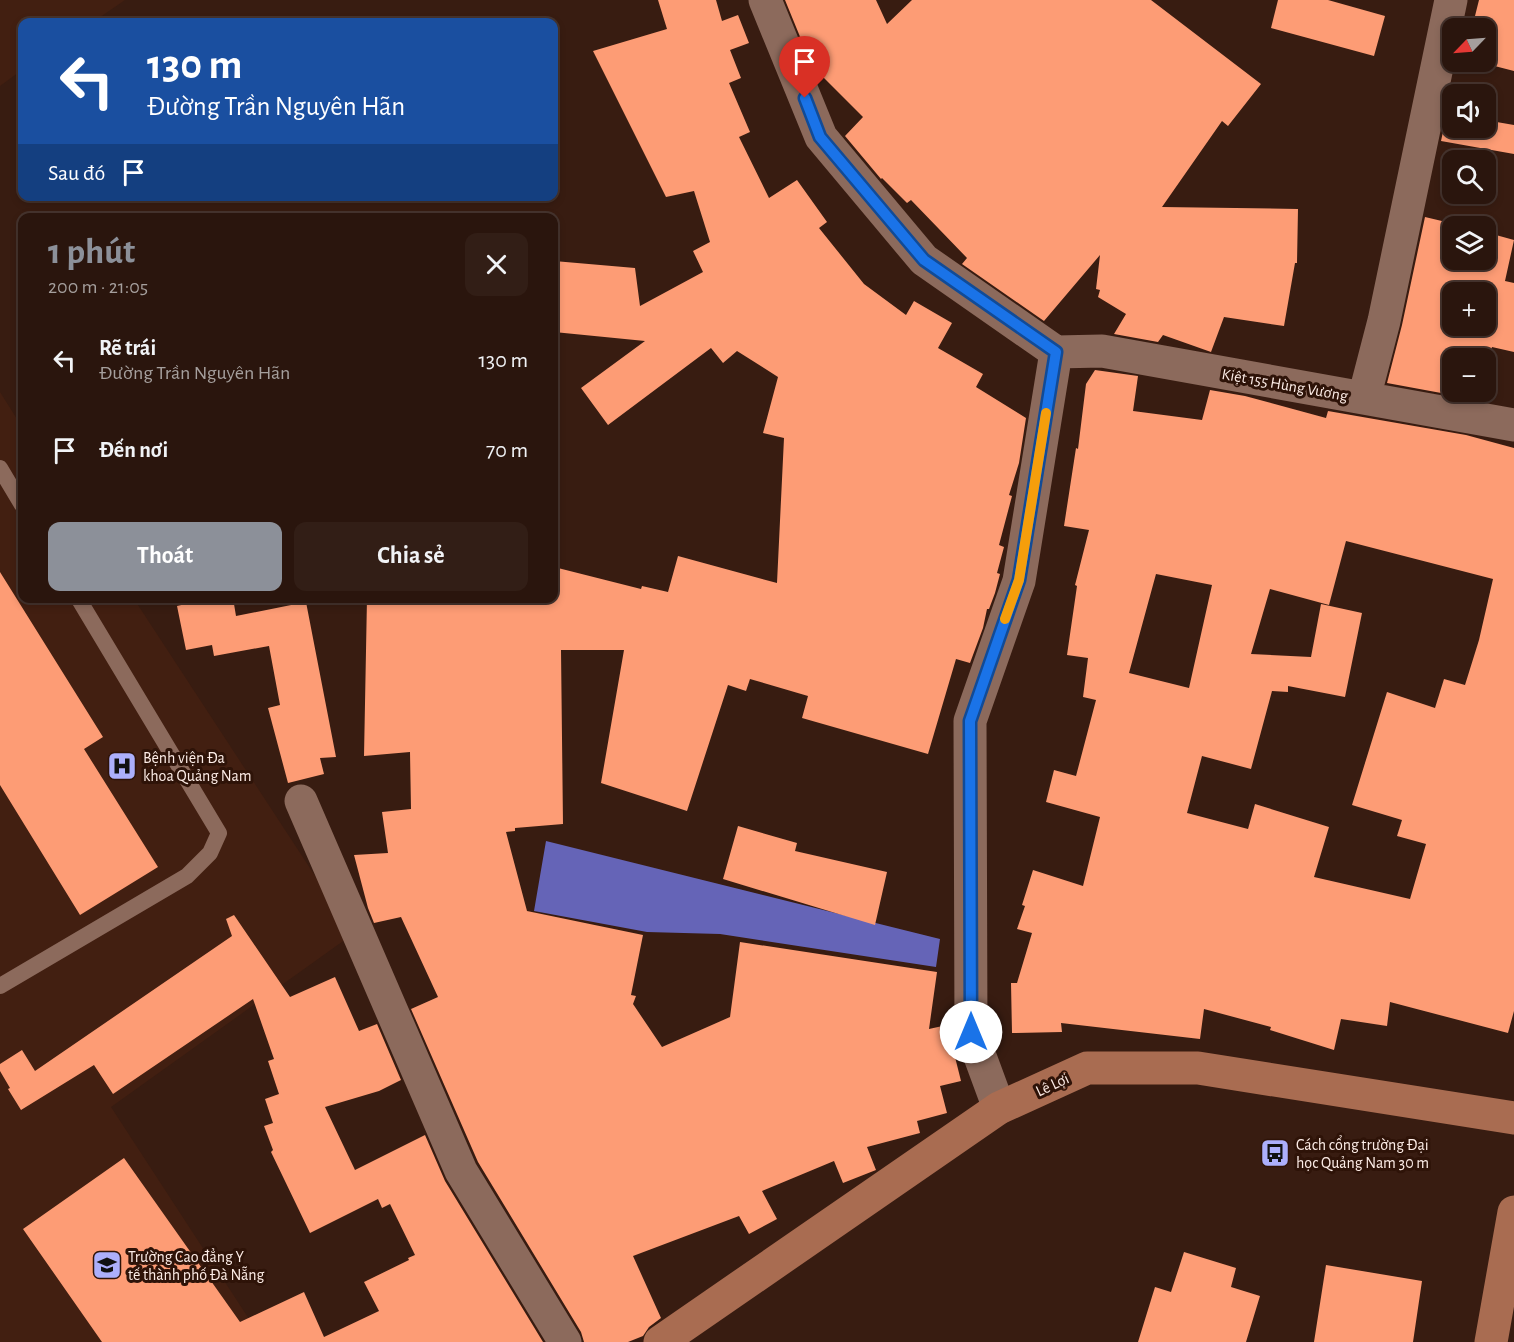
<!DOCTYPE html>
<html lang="vi">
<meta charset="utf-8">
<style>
body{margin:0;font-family:"Alegreya Sans",sans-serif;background:#321e16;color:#f1f3f6;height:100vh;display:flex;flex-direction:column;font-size:22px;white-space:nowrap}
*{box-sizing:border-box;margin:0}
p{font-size:20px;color:#a59f9d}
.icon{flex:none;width:33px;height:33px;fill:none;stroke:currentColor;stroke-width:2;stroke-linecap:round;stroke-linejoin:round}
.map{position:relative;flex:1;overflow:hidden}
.sheet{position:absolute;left:18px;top:213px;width:540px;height:390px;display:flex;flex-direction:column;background:#2a150d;border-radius:12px;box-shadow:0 3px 9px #0003,0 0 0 2px #46342e}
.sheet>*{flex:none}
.guide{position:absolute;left:18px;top:18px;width:540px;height:183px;border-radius:12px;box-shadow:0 3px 9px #0003,0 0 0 2px #46342e;background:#1a4fa0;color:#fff;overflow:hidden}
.needle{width:39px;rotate:245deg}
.controls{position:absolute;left:1442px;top:18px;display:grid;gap:12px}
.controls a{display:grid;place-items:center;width:54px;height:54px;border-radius:12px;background:#2a150d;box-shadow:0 3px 9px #0003,0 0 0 2px #46342e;font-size:30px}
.pin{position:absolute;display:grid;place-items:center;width:51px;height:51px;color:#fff;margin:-62px -26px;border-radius:50% 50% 50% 0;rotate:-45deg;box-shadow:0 0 6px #0007}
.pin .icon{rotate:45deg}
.me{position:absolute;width:66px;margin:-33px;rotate:0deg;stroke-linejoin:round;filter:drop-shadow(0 0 4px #0008)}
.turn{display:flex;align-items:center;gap:21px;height:126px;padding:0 30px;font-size:27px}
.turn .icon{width:78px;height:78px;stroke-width:2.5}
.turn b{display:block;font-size:42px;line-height:51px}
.then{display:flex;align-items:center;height:57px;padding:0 30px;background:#0003;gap:12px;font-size:22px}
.round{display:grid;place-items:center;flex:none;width:63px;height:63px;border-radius:12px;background:#321e16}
.overview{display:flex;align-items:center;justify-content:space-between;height:102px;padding:0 30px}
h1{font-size:36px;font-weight:700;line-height:45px;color:#8c9099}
.cta{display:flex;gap:12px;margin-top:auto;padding:12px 30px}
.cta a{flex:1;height:69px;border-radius:12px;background:#8c9099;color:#fff;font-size:24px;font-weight:700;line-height:69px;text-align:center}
.cta a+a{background:#321e16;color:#f1f3f6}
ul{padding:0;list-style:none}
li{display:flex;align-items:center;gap:18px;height:90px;padding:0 30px}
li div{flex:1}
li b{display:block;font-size:22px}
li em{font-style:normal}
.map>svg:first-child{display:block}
</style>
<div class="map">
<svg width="1514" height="1342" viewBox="0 0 1514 1342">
<rect width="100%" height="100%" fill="#381c11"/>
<path fill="#421f11" d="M0 0H125L93 22H22V70L0 86Z
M0 392 22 427V598L134 599 353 934 111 1107 264 1342H0Z"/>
<path fill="#6564b7" d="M546 841 940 939 936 967 720 934 647 932 534 911Z"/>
<path fill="#fd9c75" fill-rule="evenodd" d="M658 0H716L722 21 738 15 749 43 730 50 741 78 729 83 750 132 739 137 769 198 797 180 827 222 819 228 864 284 906 315 914 301 952 323 938 348 983 374 976 387 1026 418 1019 463 1009 495 1012 496 999 545 1004 547 997 573 1000 574 995 593 989 609H987L983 628 970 663 956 659 928 754 802 718 808 696 750 679 746 691 728 685 687 811 601 783 624 650H561L563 824 515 828V831L506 832 527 911 643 935 631 995 636 996 633 1004 662 1047 730 1017 740 942 937 972 929 1029 947 1025 961 1081 940 1086 947 1113 917 1121 920 1133 867 1147 876 1170 843 1183 834 1161 762 1191 777 1219 749 1234 739 1216 633 1256 661 1318 649 1327 643 1336 628 1342H584L581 1332 478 1162 411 1009 438 997 401 917 374 923 368 908 354 855 388 853 382 812 411 809 410 752 364 756 367 598H554V567L641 589 642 586 668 592 678 556 777 583 784 438 763 433 778 377 737 351 723 363 711 348 608 425 581 388 645 341 554 332V261L635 268 640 306 703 272 693 251 710 242 694 191 666 197 593 51 667 29Z
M785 0H876L887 24 912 0H1151L1261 84 1228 126 1222 121 1162 207 1298 209 1297 263H1295L1284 326 1224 317 1211 352 1163 335 1158 342 1114 334 1126 314 1098 297 1100 290 1096 289 1100 255 1044 321 962 264 967 258 911 200 907 203 882 178 881 179 845 136 863 117 812 66Z
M1278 0H1328L1385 16 1374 56 1271 28Z
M1479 0H1514V71L1479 62H1485V28H1472Z
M1447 113 1452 114V128H1485V120L1514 125V154L1441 141Z
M1425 217 1463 226H1452V260H1485V232L1514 240 1505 281 1514 283V352L1492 347 1489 358H1452V395L1387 383 1402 325ZM1452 292H1485V326H1452Z
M1095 370 1138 376 1133 411 1202 420 1210 390 1245 396 1326 418 1328 411 1466 435 1514 448V1011L1508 1033 1390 1002 1387 1026 1341 1019 1334 1050 1270 1030 1271 1027 1204 1009 1200 1039 1061 1023 1062 1032 1012 1033 1011 983H1017L1032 933 1017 929 1025 906 1022 905 1033 870 1083 886 1100 817 1046 802 1054 770 1076 776 1096 700 1083 697 1088 658 1067 655 1077 586 1075 585 1089 530 1064 526 1076 448 1078 449 1086 384ZM1346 541 1493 579 1479 640 1465 685 1444 679 1435 708 1387 692 1352 805 1402 820 1397 836 1426 844 1410 899 1314 877 1329 827 1255 804 1248 829 1187 813 1202 756 1251 769 1272 691 1288 692V686L1345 697 1362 613 1321 604 1311 657 1251 654 1270 589 1329 605ZM1156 574 1212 585 1189 688 1129 673Z
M0 572 103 737 84 749 158 867 80 915 0 785Z
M212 598H233L236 616 306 602 336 757 320 758 324 774 288 783 268 708 280 705 269 646 214 656 212 645 186 650 177 606Z
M738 826 797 843 795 851 887 872 875 925 723 879Z
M234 915 290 997 335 977 359 1031 377 1024 401 1080 379 1091 325 1107 355 1170 425 1135 445 1181 543 1342H102L23 1229 124 1158 240 1322 304 1292 324 1337 379 1311 364 1282 409 1260 408 1258 415 1255 390 1204 382 1208 378 1199 310 1233 271 1152 273 1150 264 1126 273 1123 265 1099 279 1094 268 1061 274 1059 253 999 113 1094 94 1065 21 1110 8 1089 10 1088 0 1071V1064L22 1050 35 1071 232 936 226 919Z
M1184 1252 1236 1268 1231 1287 1260 1296 1246 1342H1138L1155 1287 1171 1292Z
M1326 1265 1422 1281 1413 1342H1314Z"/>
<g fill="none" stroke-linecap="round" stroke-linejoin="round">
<path stroke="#8c6a5c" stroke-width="16" d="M0 468 22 505
M0 986 187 876 210 853 219 833 78 598"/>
<path stroke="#8c6a5c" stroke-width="33" d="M765 0 821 137 924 260 1056 352
M1056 352 1102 351 1514 425
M1364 398 1384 321 1451 0
M301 801 461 1171 565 1342
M999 1108 971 1032 970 721 1019 581 1056 352"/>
<path stroke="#a96c51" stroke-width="33" d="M660 1342 999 1108 1087 1068H1198L1514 1118
M1491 1342 1514 1212"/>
</g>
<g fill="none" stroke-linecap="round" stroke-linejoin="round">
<g stroke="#114b97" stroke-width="15">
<path id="route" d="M805 98 820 137 924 260 1056 352 1019 580 970 721 971 1032"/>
</g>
<use href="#route" stroke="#1a73e8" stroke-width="10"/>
<path stroke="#f59e0b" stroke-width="10" d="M1005 619 1019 580 1046 413"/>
</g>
<defs>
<g id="hospital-square" transform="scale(1.5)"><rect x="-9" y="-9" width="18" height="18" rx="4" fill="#acaffb" stroke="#2e1308"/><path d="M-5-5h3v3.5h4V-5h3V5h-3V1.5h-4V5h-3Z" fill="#111"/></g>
<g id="bus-square" transform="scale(1.5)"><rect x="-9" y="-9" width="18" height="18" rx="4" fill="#acaffb" stroke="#2e1308"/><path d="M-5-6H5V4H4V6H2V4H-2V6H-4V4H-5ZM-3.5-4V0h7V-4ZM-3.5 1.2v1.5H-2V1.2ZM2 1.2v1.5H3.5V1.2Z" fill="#111"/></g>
<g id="school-square" transform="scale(1.5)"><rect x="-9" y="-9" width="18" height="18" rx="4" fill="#acaffb" stroke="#2e1308"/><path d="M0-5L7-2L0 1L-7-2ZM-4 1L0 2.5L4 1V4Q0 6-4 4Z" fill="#111"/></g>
</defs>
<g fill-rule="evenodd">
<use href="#hospital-square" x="122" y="766"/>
<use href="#bus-square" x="1275" y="1153"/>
<use href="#school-square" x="107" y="1265"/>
</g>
<g text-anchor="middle" stroke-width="6" stroke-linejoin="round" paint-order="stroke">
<g font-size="16" fill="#fdede7" stroke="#2e1308">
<text transform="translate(1285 384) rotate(10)" y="6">Kiệt 155 Hùng Vương</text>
<text transform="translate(1052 1084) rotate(-25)" y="6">Lê Lợi</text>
</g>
<g font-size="16" fill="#fdede7" stroke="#2e1308" text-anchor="start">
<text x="143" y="763">Bệnh viện Đa<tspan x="143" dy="18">khoa Quảng Nam</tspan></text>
<text x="1296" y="1150">Cách cổng trường Đại<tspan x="1296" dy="18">học Quảng Nam 30 m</tspan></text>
<text x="128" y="1262">Trường Cao đẳng Y<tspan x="128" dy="18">tế thành phố Đà Nẵng</tspan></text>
</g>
</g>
</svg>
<div class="controls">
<a><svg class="needle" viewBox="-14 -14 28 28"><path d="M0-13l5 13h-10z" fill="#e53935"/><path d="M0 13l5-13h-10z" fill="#a59f9d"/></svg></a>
<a><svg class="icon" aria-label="sound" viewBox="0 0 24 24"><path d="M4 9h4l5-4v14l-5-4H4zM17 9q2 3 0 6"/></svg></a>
<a><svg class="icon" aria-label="search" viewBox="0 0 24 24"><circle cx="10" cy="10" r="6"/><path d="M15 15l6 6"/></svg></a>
<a><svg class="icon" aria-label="layers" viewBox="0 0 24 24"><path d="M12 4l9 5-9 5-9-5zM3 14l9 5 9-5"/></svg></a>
<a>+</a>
<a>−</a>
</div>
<div class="pin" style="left:805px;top:98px;background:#d93025"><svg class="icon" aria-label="arrive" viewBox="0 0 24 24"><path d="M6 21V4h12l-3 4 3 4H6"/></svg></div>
<svg class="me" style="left:971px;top:1032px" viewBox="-20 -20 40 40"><circle r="19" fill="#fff"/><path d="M0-13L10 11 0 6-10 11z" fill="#1a73e8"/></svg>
<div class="guide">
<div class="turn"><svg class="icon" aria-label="left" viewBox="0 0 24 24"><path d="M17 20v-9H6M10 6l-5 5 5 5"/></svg><div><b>130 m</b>Đường Trần Nguyên Hãn</div></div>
<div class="then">Sau đó<svg class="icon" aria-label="arrive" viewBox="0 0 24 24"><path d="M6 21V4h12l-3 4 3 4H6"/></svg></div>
</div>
<section class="sheet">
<div class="overview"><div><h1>1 phút</h1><p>200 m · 21:05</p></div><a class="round"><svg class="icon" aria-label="close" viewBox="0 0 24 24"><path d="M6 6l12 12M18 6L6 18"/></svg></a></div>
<ul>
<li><svg class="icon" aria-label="left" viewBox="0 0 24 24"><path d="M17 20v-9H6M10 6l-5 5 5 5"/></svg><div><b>Rẽ trái</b><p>Đường Trần Nguyên Hãn</p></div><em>130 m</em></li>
<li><svg class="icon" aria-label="arrive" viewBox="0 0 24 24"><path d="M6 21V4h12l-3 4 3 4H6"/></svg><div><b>Đến nơi</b></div><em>70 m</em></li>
</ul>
<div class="cta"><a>Thoát</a><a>Chia sẻ</a></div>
</section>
</div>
